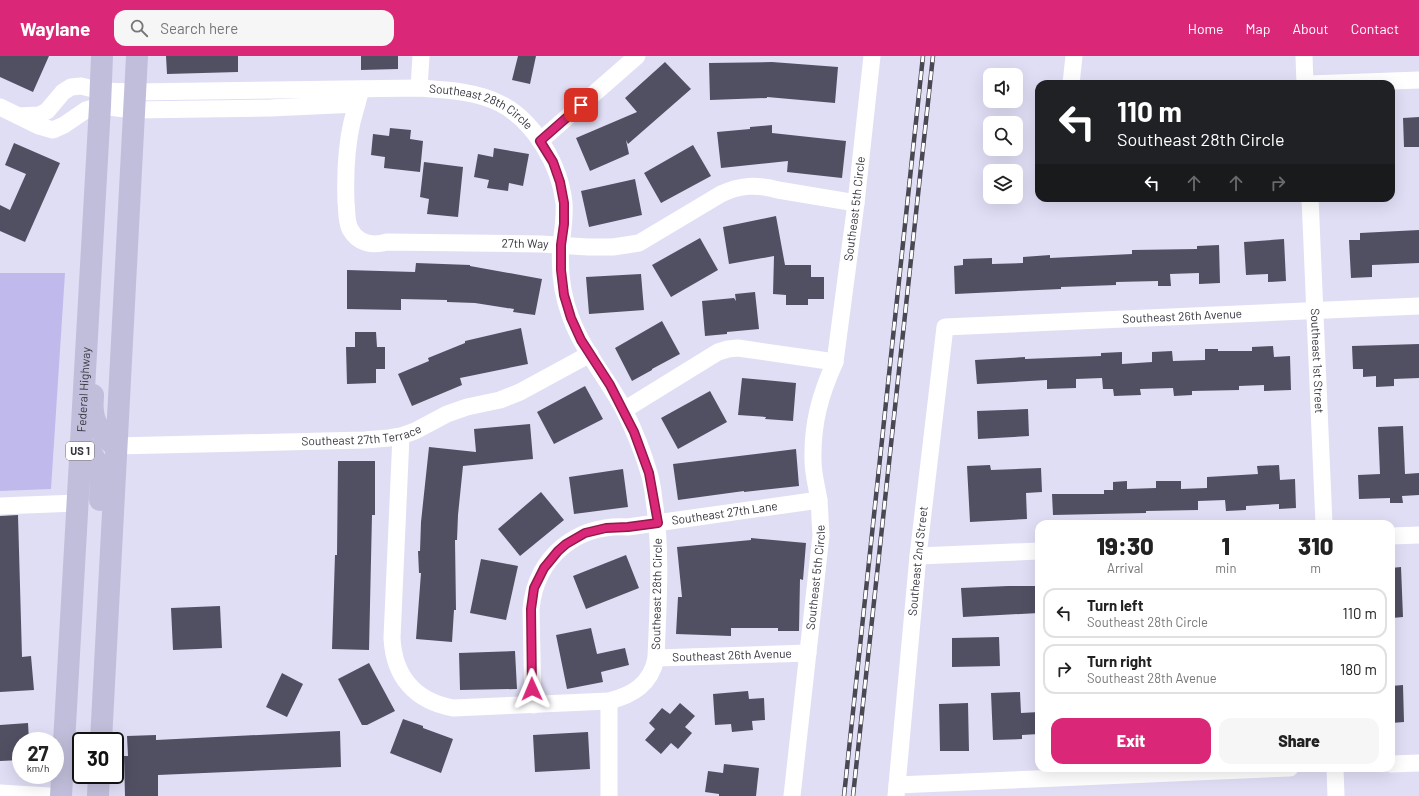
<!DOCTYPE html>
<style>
body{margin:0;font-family:Barlow,sans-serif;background:#f6f6f6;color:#222;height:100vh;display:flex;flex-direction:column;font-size:15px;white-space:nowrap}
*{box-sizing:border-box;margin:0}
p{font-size:13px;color:#767676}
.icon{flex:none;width:22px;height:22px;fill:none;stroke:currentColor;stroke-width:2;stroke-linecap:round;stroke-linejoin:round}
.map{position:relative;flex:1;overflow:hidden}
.sheet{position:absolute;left:1035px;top:464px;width:360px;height:252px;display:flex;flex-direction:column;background:#fff;border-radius:12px;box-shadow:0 4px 16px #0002}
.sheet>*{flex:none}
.guide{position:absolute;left:1035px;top:24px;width:360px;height:122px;border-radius:12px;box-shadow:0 4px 16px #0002;background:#202124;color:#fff;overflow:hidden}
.controls{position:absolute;left:983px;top:12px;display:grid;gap:8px}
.controls a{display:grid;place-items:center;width:40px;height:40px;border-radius:8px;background:#fff;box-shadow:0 4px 16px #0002;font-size:20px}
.speed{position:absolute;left:12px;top:676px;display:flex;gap:8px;font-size:20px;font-weight:700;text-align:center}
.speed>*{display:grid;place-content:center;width:52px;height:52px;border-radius:50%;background:#fff;box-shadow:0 4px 16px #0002;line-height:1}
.speed small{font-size:10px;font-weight:400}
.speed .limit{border:2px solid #111;border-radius:6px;background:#fff;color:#111}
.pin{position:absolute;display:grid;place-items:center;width:34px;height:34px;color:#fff;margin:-17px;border-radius:8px;box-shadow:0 2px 6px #0006}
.me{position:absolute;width:44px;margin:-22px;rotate:359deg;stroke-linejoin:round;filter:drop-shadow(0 0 3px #0008)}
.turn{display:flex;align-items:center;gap:14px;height:84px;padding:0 16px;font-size:18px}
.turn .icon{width:52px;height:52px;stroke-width:2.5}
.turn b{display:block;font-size:28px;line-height:34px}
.lanes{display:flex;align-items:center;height:38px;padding:0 16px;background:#0003;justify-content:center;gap:20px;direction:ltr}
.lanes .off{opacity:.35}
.eta{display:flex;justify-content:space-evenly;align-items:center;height:68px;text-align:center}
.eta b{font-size:24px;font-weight:800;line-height:28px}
.primary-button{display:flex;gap:8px;margin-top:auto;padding:8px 16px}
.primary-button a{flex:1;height:46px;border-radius:12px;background:#db2777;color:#fff;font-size:16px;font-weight:800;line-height:46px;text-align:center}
.primary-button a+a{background:#f6f6f6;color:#222}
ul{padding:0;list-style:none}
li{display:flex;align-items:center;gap:12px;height:50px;margin:0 8px 6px;padding:0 8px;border:2px solid #e0e0e0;border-radius:12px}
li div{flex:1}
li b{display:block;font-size:15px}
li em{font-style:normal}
header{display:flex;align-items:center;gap:24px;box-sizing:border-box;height:56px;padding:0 20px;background:#db2777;color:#fff}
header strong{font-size:19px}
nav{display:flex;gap:22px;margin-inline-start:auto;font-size:14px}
.search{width:280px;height:36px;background:#f6f6f6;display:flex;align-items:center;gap:10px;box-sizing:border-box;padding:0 14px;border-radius:12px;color:#767676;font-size:15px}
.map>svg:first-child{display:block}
</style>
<header>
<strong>Waylane</strong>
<div class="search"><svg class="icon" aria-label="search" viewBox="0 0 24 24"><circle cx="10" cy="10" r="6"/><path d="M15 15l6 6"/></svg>Search here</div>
<nav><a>Home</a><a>Map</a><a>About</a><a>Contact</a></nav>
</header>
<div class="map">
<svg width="1419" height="740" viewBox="0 0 1419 740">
<rect width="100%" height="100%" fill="#e0def5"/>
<path fill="#bfbaeb" d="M0 217H65L51 433 0 435Z"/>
<path fill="#515063" d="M0 0H49L33 36 0 21Z
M166 0H238V16L167 18Z
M361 0H398V13L361 14Z
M518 0H536L530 28 512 24Z
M665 6 691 33 628 88 626 84 629 98 590 115 576 82 637 56 625 42Z
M772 6 838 11 835 47 767 41V42L710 44 709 7Z
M1419 61V91H1404L1403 62Z
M772 69V77L846 85 842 122 787 116 788 105 721 112 717 76 750 73V71Z
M390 72 411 74 410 83 423 85 420 116 384 112 385 101 371 99 373 78 389 80Z
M14 87 60 107 25 186 0 175V149L10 154 26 118 5 109Z
M693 89 711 120 661 147 644 117Z
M494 92 529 98 523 130 509 127 508 135 487 132 489 124 474 121 478 98 493 101Z
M424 106 463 111 458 161 427 158 429 143 420 141Z
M635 123 642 159 589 171 581 135Z
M776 160 785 209H811V221H824V243H808V249H786V239L773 238 774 200 729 208 723 171Z
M1419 174V207L1372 209V221L1351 222 1349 184H1360V177Z
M700 182 718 214 671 241 652 209Z
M1284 183 1286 225 1268 226V218L1246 219 1244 186Z
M1219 189 1220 227 1199 228V217L1170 218 1171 230H1158V225L1116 226V229L1061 231V233L955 238 954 210 963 209V203L992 202V208L1023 207V201L1050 199V202L1132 198V194L1197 193V190Z
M416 207 470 209V210L542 223 535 259 513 256 514 253 475 247 447 246V244L401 243V254L347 253V214L415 216Z
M641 218 644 254 589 258 586 221Z
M755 236 759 273 727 276V278L705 280 702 245 734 242 736 245 735 238Z
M662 265 680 298 652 313V314L632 325 615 292Z
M521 272 528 308 460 322 462 329 412 350 398 318 429 305 428 302 465 287V285Z
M355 276H376L377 291H385V313H376V327L347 328 346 291H355Z
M1419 288V322L1394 323V330L1376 331V320L1363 321V313H1353L1352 290Z
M1273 290 1274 301 1290 300 1291 334 1264 335V329L1239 330V334L1192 335V339L1174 340 1173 332 1140 333 1141 339 1114 340 1113 333H1103L1102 322 1076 323V332L1047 333V324L977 328 975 304 1025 301V303L1101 300V297L1122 296V308L1152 306V296L1172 295 1173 305 1205 304V293H1218V295H1252V291Z
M742 322 796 327 793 365 765 363 766 361 738 359Z
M585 330 603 363 554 388 537 356Z
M710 335 727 366 678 393 661 362Z
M1028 353 1029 380 978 383 977 355Z
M530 368 533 403 463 410 458 459 457 484H455L456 554H454L452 586 416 583 421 517H419L418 495H420L421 466 429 391 476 396 474 373Z
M1403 370 1405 418 1419 417V439L1402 440 1403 447H1390V442L1359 443 1358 419 1380 418 1378 371Z
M796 393 799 430 744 436V435L678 444 673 408Z
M338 405H375V459H372L369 594 332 593 335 499H337Z
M990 409 991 414 1041 412 1042 436 1026 437 1027 463 970 466 967 410Z
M1279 409 1280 424 1295 423 1296 452 1279 453V448L1246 450V454L1226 455 1225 444 1198 445V454L1146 455V457L1053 459 1052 438H1104V434H1113V426L1127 425V433L1156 432V425H1181V433L1207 432V421L1258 418 1257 410Z
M623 413 628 451 574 458 569 421Z
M541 436 564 464 520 500 498 473Z
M18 459 22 601 31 600 34 634 0 636V460Z
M751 482 806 487 803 524 800 523 799 575H778V572H731V580L676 578 678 541H682L677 491 751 484Z
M626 499 639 532 586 553 573 520Z
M481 503 518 510 506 564 470 557Z
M1401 511 1403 561 1392 562 1391 512Z
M1008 530H1039V557L963 561 961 532Z
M220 550 222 592 173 594 171 552Z
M591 572 597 598 625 592 629 609 601 616 603 626 567 633 556 579Z
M999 581 1000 610 952 611V582Z
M515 595 517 633 460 634 459 597Z
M369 607 395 655 367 669H362L338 623Z
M282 617 303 628 287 661 266 651Z
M1403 629 1404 666 1391 667V630Z
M748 635 749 643 764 642 765 664 752 665 753 674 732 676 731 668 715 669 713 638Z
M1020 636 1021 657 1039 656V678L1022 679V683L993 684 991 637Z
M680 647 695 660 685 671 692 677 678 693 671 687 661 698 645 684 655 673 649 667 662 652 670 658Z
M968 647 969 695H940L939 648Z
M403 663 423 670V672L453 683 441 717 390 697Z
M28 667 29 685H21V704L0 705V669Z
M340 675 341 711 158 719V740H125L124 700H128L127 680 156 679V684Z
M588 676 590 713 535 716 533 679Z
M724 708 759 712 756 740H719V738L705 736 708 715 723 717Z"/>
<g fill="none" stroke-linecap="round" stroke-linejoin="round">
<g stroke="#fff" stroke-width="17">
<path d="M1304 0 1305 28"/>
<path d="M1071 28 1074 0"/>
<path d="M1309 28 1419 24"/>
<path d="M419 32 421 0"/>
<path id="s1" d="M361 33C358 44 355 55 352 66 346 92 345 119 346 146 347 154 346 165 350 173 358 188 373 190 387 186L541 188 588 191H613L639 187 721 138C740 129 757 128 778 134L856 147"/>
<path d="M0 51 39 70 53 74 64 69 86 54 100 50 134 54 270 52 357 48"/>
<path id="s2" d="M19 60 39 59 47 55 63 36 71 31 81 30 101 35 135 36 419 32C446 34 475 35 499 47 534 64 560 109 564 147 565 161 563 174 561 188 559 212 562 239 571 262 583 295 608 323 624 354 634 374 643 396 649 417 652 426 653 435 654 444 662 496 658 549 656 602 651 628 633 639 609 645L453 652C415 645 394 621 392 582L401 380"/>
<path d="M540 85 637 0"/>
<path id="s3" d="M1310 142 1324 468"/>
<path d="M624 354 718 296 728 293 738 292 835 306"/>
<path id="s4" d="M116 390 365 384 389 382 401 380 415 375 447 358 467 351 500 344 520 336 590 298"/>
<path d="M0 450 77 447"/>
<path d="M1391 480 1419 479"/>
<path d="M918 500 1039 495"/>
<path id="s5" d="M656 602 808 597"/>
<path d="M609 645V740"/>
<path id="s6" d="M533 649 531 553C536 501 576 468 628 471L819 444"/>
<path d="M1391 708 1419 707"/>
<path d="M1335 712 1336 740"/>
<path d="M897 729 1290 712"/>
<path d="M0 737 49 740"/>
<path id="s7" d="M792 740 821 479C820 467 820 456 819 445 817 431 813 418 813 405 812 368 820 339 835 306L856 147 872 0"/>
<path id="s8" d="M896 740 918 500 945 271 1419 250"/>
</g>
<g stroke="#c0beda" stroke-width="22">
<path d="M93 339C93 344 92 350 93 355 94 369 105 383 116 390"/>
<path d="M81 388C102 403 101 421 100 444"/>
<path d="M101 685 137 0"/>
<path id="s9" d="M61 740 100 50 102 0"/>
<path d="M98 740 99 719"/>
</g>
<g stroke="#494853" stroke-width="4.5">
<path id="rail" d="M844 740 923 0
M853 740 933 0"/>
</g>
<use href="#rail" stroke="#fff" stroke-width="3" stroke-dasharray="9" stroke-linecap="butt"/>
</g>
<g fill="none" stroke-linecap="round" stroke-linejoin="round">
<g stroke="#8e194d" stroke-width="10">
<path id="route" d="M532 633 531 553 534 532 544 512 558 495 566 488 585 477 606 472 628 471 658 467 649 417 634 376 610 329 581 284 571 262 564 239 561 214V189L564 168V147L560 126 553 106 540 85 581 49"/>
</g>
<use href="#route" stroke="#db2777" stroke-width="7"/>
</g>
<g text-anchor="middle" stroke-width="4" stroke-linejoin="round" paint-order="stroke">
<rect fill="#fff" stroke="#727279" stroke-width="1" x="66" y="386" width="28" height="18" rx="3"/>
<g font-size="11" font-weight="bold" fill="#36363f">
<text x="80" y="399">US 1</text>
</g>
<g font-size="12" fill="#36363f" stroke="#fff">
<text dy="4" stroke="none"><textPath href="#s2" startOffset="478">Southeast 28th Circle</textPath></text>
<text dy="4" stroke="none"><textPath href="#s7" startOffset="594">Southeast 5th Circle</textPath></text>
<text dy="4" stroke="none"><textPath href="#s1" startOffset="323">27th Way</textPath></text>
<text dy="4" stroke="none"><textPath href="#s8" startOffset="709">Southeast 26th Avenue</textPath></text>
<text dy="4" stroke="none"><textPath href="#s3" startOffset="163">Southeast 1st Street</textPath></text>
<text dy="4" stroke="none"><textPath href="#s9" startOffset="407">Federal Highway</textPath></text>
<text dy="4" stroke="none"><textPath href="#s4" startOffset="246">Southeast 27th Terrace</textPath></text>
<text dy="4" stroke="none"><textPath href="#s6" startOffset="335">Southeast 27th Lane</textPath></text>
<text dy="4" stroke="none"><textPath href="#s8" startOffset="236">Southeast 2nd Street</textPath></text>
<text dy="4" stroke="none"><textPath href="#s7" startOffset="220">Southeast 5th Circle</textPath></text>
<text transform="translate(657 538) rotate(-89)" y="4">Southeast 28th Circle</text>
<text dy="4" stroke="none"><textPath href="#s5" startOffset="76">Southeast 26th Avenue</textPath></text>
</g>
</g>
</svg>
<div class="controls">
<a><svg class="icon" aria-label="sound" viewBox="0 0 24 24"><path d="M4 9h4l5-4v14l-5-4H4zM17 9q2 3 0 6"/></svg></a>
<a><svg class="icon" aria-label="search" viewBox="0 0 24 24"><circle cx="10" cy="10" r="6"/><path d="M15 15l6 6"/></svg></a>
<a><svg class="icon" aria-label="layers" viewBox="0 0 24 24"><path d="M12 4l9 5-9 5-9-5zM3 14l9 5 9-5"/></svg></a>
</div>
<div class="speed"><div>27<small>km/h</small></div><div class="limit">30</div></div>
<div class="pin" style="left:581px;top:49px;background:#d93025"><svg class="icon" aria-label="arrive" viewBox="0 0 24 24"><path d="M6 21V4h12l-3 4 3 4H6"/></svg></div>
<svg class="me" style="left:532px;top:633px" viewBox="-20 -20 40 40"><path d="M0-17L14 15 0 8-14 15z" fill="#db2777" stroke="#fff" stroke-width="4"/></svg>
<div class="guide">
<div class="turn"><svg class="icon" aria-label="left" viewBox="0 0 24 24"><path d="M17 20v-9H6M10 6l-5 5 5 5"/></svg><div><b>110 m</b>Southeast 28th Circle</div></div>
<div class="lanes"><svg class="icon" aria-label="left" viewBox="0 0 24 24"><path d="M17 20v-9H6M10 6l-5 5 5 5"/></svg><svg class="icon off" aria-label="ahead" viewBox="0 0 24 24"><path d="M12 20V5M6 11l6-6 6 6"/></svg><svg class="icon off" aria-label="ahead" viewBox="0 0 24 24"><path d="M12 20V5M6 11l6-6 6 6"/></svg><svg class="icon off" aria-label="right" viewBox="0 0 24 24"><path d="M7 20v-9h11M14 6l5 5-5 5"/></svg></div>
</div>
<section class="sheet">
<div class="eta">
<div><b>19:30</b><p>Arrival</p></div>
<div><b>1</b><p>min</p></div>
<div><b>310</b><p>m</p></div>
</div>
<ul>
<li><svg class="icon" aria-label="left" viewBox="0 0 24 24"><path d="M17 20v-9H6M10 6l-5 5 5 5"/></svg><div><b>Turn left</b><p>Southeast 28th Circle</p></div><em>110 m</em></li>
<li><svg class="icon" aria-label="right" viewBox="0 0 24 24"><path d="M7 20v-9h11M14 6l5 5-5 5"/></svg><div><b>Turn right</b><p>Southeast 28th Avenue</p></div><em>180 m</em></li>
</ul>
<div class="primary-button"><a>Exit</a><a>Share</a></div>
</section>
</div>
